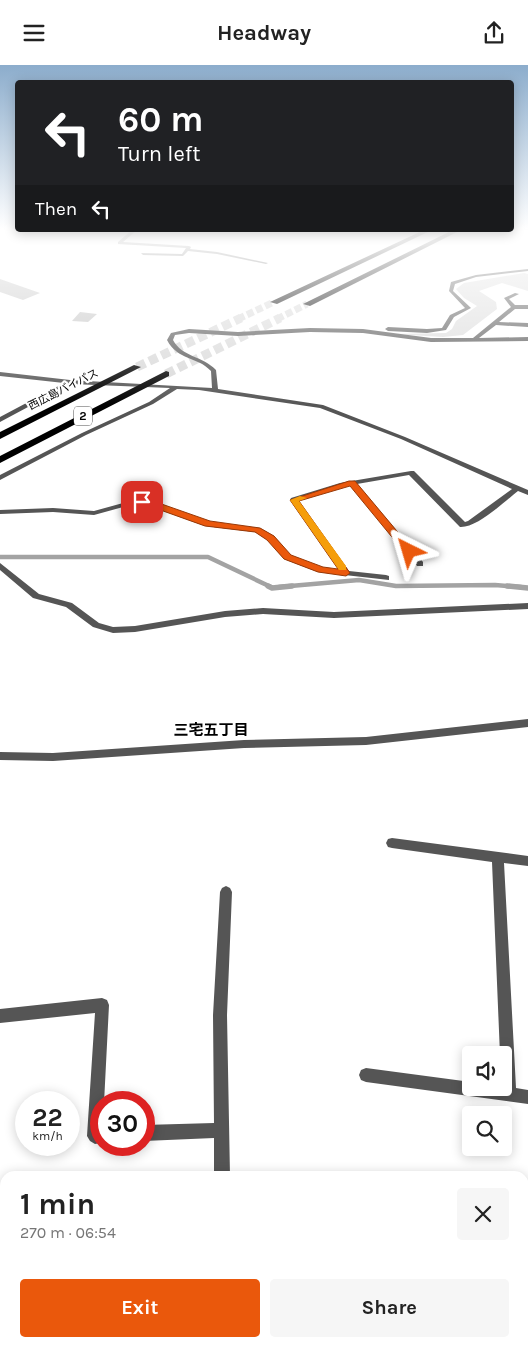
<!DOCTYPE html>
<meta charset="utf-8">
<style>
body{margin:0;font-family:Karla,"Noto Sans JP",sans-serif;background:#f6f6f6;color:#222;height:100vh;display:flex;flex-direction:column;font-size:19px;white-space:nowrap}
*{box-sizing:border-box;margin:0}
p{font-size:16px;color:#767676}
.icon{flex:none;width:28px;height:28px;fill:none;stroke:currentColor;stroke-width:2;stroke-linecap:round;stroke-linejoin:round}
.map{position:relative;flex:1;overflow:hidden}
.panel{position:absolute;left:0px;top:1106px;width:529px;height:176px;display:flex;flex-direction:column;background:#fff;border-radius:15px 15px 0 0;box-shadow:0 2px 12px #0003}
.panel>*{flex:none}
.banner{position:absolute;left:15px;top:15px;width:499px;height:152px;border-radius:5px;box-shadow:0 2px 12px #0003;background:#202124;color:#fff;overflow:hidden}
.tools{position:absolute;left:462px;top:981px;display:grid;gap:10px}
.tools a{display:grid;place-items:center;width:50px;height:50px;border-radius:5px;background:#fff;box-shadow:0 2px 12px #0003;font-size:25px}
.speed{position:absolute;left:15px;top:1026px;display:flex;gap:10px;font-size:25px;font-weight:700;text-align:center}
.speed>*{display:grid;place-content:center;width:65px;height:65px;border-radius:50%;background:#fff;box-shadow:0 2px 12px #0003;line-height:1}
.speed small{font-size:12px;font-weight:400}
.speed .limit{border:8px solid #d22;background:#fff;color:#111}
.pin{position:absolute;display:grid;place-items:center;width:42px;height:42px;color:#fff;margin:-21px;border-radius:10px;box-shadow:0 2px 8px #0006}
.me{position:absolute;width:55px;margin:-28px;rotate:320deg;stroke-linejoin:round;filter:drop-shadow(0 0 4px #0008)}
.turn{display:flex;align-items:center;gap:18px;height:105px;padding:0 20px;font-size:22px}
.turn .icon{width:65px;height:65px;stroke-width:2.5}
.turn b{display:block;font-size:35px;line-height:42px}
.then{display:flex;align-items:center;height:48px;padding:0 20px;background:#0003;gap:10px;font-size:19px}
.round{display:grid;place-items:center;flex:none;width:52px;height:52px;border-radius:5px;background:#f6f6f6}
.summary{display:flex;align-items:center;justify-content:space-between;height:85px;padding:0 20px}
h1{font-size:30px;font-weight:700;line-height:38px}
.cta{display:flex;gap:10px;margin-top:auto;padding:10px 20px}
.cta a{flex:1;height:58px;border-radius:5px;background:#ea580c;color:#fff;font-size:20px;font-weight:700;line-height:58px;text-align:center}
.cta a+a{background:#f6f6f6;color:#222}
header{display:flex;justify-content:space-between;align-items:center;height:65px;padding:0 20px;background:#fff;font-size:22px;font-weight:700}
.map>svg:first-child{display:block}
</style>
<header><svg class="icon" aria-label="menu" viewBox="0 0 24 24"><path d="M4 6h16M4 12h16M4 18h16"/></svg>Headway<svg class="icon" aria-label="share" viewBox="0 0 24 24"><path d="M12 15V3M7 8l5-5 5 5M5 13v7h14v-7"/></svg></header>
<div class="map">
<svg width="528" height="1282" viewBox="0 0 528 1282">
<rect width="100%" height="100%" fill="#fff"/>
<path fill="#dcdcdc" d="M524 208 528 209V226L502 218 479 226 496 237 497 244 463 270 443 272 392 269 446 268 452 264 456 256 477 241 464 233 456 224 464 218Z"/>
<g fill="none" stroke-linecap="round" stroke-linejoin="round">
<path stroke="#a3a3a3" stroke-width="2.5" d="M524 162H528"/>
<path stroke="#a3a3a3" stroke-width="4.5" d="M0 492H208L271 522
M279 522 359 515 396 521 495 520 521 522"/>
<path stroke="#a3a3a3" stroke-width="5.5" d="M268 521 272 523 292 521
M507 521 528 523"/>
</g>
<path fill="#c4c4c4" d="M0 214 40 228 23 235 0 227Z
M80 247 97 249 88 257 72 256Z"/>
<g fill="none" stroke-linecap="round" stroke-linejoin="round">
<path stroke="#d9d9d9" stroke-width="7" stroke-dasharray="7 3" stroke-linecap="butt" d="M238 254 274 237
M277 254 307 239"/>
<path stroke="#d9d9d9" stroke-width="9" stroke-dasharray="9 4.5" stroke-linecap="butt" d="M137 302 241 253
M166 309 280 253"/>
<path fill="#555" fill-rule="evenodd" d="M511 162 528 163V165L511 163Z
M132 165H137L123 177 189 181 191 182 190 184 217 187 268 198 266 199 217 189 188 186 183 191 143 190 141 188 182 189 186 183 118 179V177Z
M528 204V206L476 212 455 219 453 226 471 243 454 252 446 265 427 268 388 266 385 264 388 262 427 264 442 263 450 250 465 243 449 226 451 217 476 210Z
M515 228 519 229 509 234 515 240H528V244H515L499 257 528 258V262L496 260 479 273 528 272V276L431 277 363 268 310 267 238 271 189 268 175 270 173 275C182 292 203 291 216 305L218 324 323 340 405 372 528 425V430L518 426C504 437 477 463 460 462L409 410 357 419 423 497V501H417L350 420 298 436 349 506 386 510 389 511V515L318 507 284 494 268 475 255 467 205 461 147 440 134 439 94 450 53 447 0 449V445L53 443 94 446 134 435 148 436 209 457 260 463 274 471 290 490 322 503 339 505 290 435 291 433 340 418 411 406H414L465 457 468 456 512 424 401 374 320 343 199 325 177 324 153 339 86 370 0 415V410L82 368 149 337 170 323 71 319 0 357V352L64 318 0 311V307L70 315 212 323 211 306C197 291 178 296 167 275L171 268 189 264 238 267 310 263 363 264 431 273H473L511 242 504 233Z
M0 498 39 529 72 538 99 558 113 562 135 561 225 546 263 543 334 547 528 538V544L334 553 263 549 225 552 135 567 113 568 93 562 66 542 33 533 0 505Z
M528 654V662L366 680 244 683 53 696 0 695V687L53 688 244 675 366 672Z
M392 773 528 791V801L504 798 516 1023 528 1025V1039L366 1017 361 1015 359 1010 361 1005 366 1003 471 1017V1022H504V990H500L492 797 392 783 388 782 386 778 388 774Z
M226 821 230 823 232 827 227 950 230 1111H214V1073L144 1076V1060L214 1058 213 950 220 827 222 823Z
M102 933 107 935 109 940 104 1038H101V1078L95 1079 90 1076 87 1071 95 948 0 958V944Z"/>
<path fill="#000" fill-rule="evenodd" d="M424 165H432L277 239 270 237Z
M453 165H461L310 241 303 239Z
M134 300 141 302 0 374V367Z
M166 306 169 307V311L0 398V391Z"/>
</g>
<linearGradient id="sky" x2="0" y2="1"><stop stop-color="#8cadcc"/><stop offset="0.48" stop-color="#fff"/><stop offset="1" stop-color="#fff" stop-opacity="0"/></linearGradient>
<rect width="528" height="341" fill="url(#sky)"/>
<path fill="#ea580c" stroke="#983908" d="M349 416H355L412 484V488H405L350 421 299 436 350 508 346 511 318 507 284 494 267 475 255 467 205 461 138 437 142 434 153 436 210 456 260 463 274 471 291 490 323 502 338 504 290 435Z"/>
<path fill="#f59e0b" d="M300 431 307 433 299 436 346 501V505H339L290 435Z"/>
<g text-anchor="middle" stroke-width="4.5" stroke-linejoin="round" paint-order="stroke">
<g font-size="11" fill="#000" stroke="#fff">
<text transform="translate(63 324) rotate(-27)" y="4">西広島バイパス</text>
</g>
<rect fill="#fff" stroke="#4c4c4c" stroke-width="1" x="74" y="341.5" width="18" height="19" rx="4"/>
<g font-size="12" font-weight="bold" fill="#000">
<text x="83" y="355">2</text>
</g>
<g font-size="15" font-weight="bold" fill="#000" stroke="#fff">
<text x="211" y="670">三宅五丁目</text>
</g>
</g>
</svg>
<div class="tools">
<a><svg class="icon" aria-label="sound" viewBox="0 0 24 24"><path d="M4 9h4l5-4v14l-5-4H4zM17 9q2 3 0 6"/></svg></a>
<a><svg class="icon" aria-label="search" viewBox="0 0 24 24"><circle cx="10" cy="10" r="6"/><path d="M15 15l6 6"/></svg></a>
</div>
<div class="speed"><div>22<small>km/h</small></div><div class="limit">30</div></div>
<div class="pin" style="left:142px;top:437px;background:#d93025"><svg class="icon" aria-label="arrive" viewBox="0 0 24 24"><path d="M6 21V4h12l-3 4 3 4H6"/></svg></div>
<svg class="me" style="left:409px;top:486px" viewBox="-20 -20 40 40"><path d="M0-17L14 15 0 8-14 15z" fill="#ea580c" stroke="#fff" stroke-width="4"/></svg>
<div class="banner">
<div class="turn"><svg class="icon" aria-label="left" viewBox="0 0 24 24"><path d="M17 20v-9H6M10 6l-5 5 5 5"/></svg><div><b>60 m</b>Turn left</div></div>
<div class="then">Then<svg class="icon" aria-label="left" viewBox="0 0 24 24"><path d="M17 20v-9H6M10 6l-5 5 5 5"/></svg></div>
</div>
<section class="panel">
<div class="summary"><div><h1>1 min</h1><p>270 m · 06:54</p></div><a class="round"><svg class="icon" aria-label="close" viewBox="0 0 24 24"><path d="M6 6l12 12M18 6L6 18"/></svg></a></div>
<div class="cta"><a>Exit</a><a>Share</a></div>
</section>
</div>
